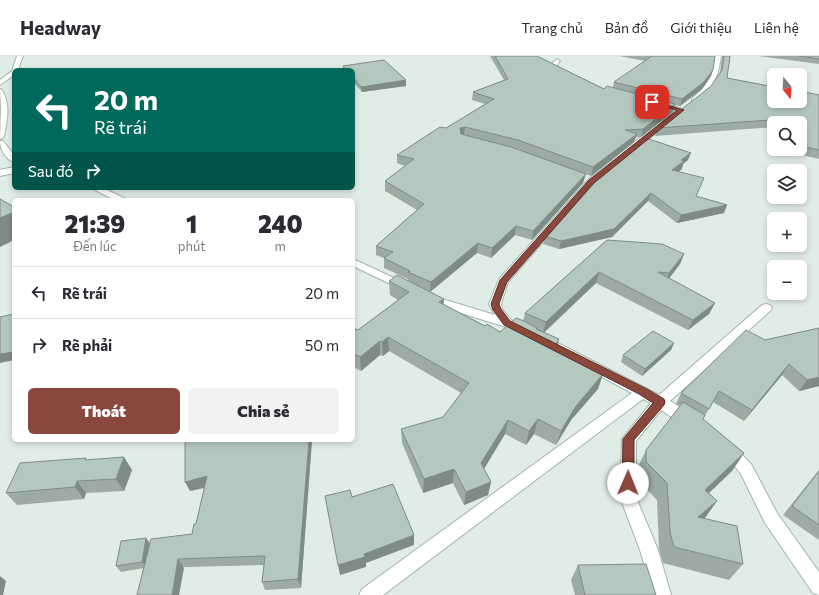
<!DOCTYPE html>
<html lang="vi">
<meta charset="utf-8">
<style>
body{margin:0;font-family:Commissioner,sans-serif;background:#f2f2f3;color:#2b2b33;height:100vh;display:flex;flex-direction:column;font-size:15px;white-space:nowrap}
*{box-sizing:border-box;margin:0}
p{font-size:13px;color:#7c7c81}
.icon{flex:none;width:22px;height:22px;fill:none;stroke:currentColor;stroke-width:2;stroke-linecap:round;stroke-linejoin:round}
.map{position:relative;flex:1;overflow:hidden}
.sheet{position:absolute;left:12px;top:142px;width:343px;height:244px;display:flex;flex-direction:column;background:#fff;border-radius:6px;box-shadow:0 2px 6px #0003}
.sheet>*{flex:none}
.hud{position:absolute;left:12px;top:12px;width:343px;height:122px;border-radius:6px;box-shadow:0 2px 6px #0003;background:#00695c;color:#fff;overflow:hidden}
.needle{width:26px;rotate:162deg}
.controls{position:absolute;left:767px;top:12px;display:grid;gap:8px}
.controls a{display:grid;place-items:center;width:40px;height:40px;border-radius:6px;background:#fff;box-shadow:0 2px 6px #0003;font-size:20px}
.pin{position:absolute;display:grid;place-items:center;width:34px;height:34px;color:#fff;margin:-17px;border-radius:8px;box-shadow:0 2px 6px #0006}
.me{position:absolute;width:44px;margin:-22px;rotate:1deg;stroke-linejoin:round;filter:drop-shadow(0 0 3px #0008)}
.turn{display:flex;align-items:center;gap:14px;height:84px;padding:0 16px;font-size:18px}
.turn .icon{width:52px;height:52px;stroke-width:2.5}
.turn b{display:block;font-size:28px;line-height:34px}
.then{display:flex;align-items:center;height:38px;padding:0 16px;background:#0003;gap:8px;font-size:15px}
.eta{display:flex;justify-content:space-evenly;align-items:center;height:68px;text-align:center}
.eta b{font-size:24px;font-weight:800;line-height:28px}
.primary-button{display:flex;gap:8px;margin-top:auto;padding:8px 16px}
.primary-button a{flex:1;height:46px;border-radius:6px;background:#8a473e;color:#fff;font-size:16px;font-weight:800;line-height:46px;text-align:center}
.primary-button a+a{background:#f2f2f3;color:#2b2b33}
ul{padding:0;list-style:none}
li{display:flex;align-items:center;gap:12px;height:52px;padding:0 16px;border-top:1px solid #e1e1e2}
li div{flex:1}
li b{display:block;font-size:15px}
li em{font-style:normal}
header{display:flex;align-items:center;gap:24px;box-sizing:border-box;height:56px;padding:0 20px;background:#fff;border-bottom:1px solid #e1e1e2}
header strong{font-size:19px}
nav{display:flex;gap:22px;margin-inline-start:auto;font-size:14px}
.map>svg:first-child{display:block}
</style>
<header>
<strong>Headway</strong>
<nav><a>Trang chủ</a><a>Bản đồ</a><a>Giới thiệu</a><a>Liên hệ</a></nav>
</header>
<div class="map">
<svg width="819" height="539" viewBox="0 0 819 539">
<rect width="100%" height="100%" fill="#e0ede6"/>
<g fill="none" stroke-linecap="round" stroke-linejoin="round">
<g stroke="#a2b5ad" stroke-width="2">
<path id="lane" d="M14 111V117L0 120V114Z"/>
</g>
<g stroke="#a2b5ad" stroke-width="2">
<path id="street" d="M17 0H23L18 14H14V19L0 29V24L12 15Z
M715 0H721C719 16 715 29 703 40 699 44 697 46 692 45V43C708 29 712 21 715 0Z
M557 3 560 5 556 10 564 16V18H560L549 10Z
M0 33 2 34C11 49 7 64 4 81L0 83 1 52Z
M659 46 683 53 685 54 681 56 657 49V47Z
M667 60H670L674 62 595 127 508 226 501 248 502 253 511 264 528 271 530 274 528 277 524 278 520 277 503 270 425 246 423 243 425 240 429 239 495 259 489 248 499 223 589 123Z
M0 85H3L14 99V106C6 104 0 93 0 85Z
M91 132H103L128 144H115Z
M353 203 409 229 411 231 409 233H401L353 210Z
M766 248 770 249 772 252 770 255 670 345 694 360 696 364 694 368C683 372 671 360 661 354L636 385V441L658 494 671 539H653L640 494 620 441 622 383 651 347 643 343 383 539H359L362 533 632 337 538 287 536 284 538 281 542 280 546 281 659 339 762 249Z
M729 388 734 390 751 408 777 457 819 516V539L813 537 765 467 741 418 722 394 724 390Z"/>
</g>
<use href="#lane" fill="#fff" fill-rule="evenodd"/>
<use href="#street" fill="#fff" fill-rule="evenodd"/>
</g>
<path fill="#9caca4" d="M490 0H537L604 33 613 32 614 26 645 5 619 0H715L711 20 702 33 680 50 675 49 673 56 641 81H636L634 86 591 120 585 118 583 127 532 184 515 179 491 202 477 197 430 236 444 243 443 248 485 270 500 276 523 265 525 257 607 184 684 198 680 208 669 222 715 247 709 258 688 274 596 227 544 277 559 283 556 293 603 318 598 333 571 364 556 389 534 378 526 389 505 378 484 413 491 426 488 439 464 449 453 427 423 437 402 387 401 373 443 361 461 337 389 295 383 300 380 299 361 315 353 311V272L358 274 398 244 390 239 389 225H408V223L384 212V202L376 199V190L417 154 385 135V125L405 110 397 107V99L446 72 485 48 472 44 473 36 504 24Z
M722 0H730L727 22 819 39V103L802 99 803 95 793 93H800V67H774V71L655 80 658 72 711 30 720 17Z
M759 0H819V8Z
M343 10 406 24V30L362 36 353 26V14H343Z
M688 104 683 108 682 113 678 116 696 140 727 149 724 157 677 167 648 145 612 181 559 193 543 188 545 180Z
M819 272V330L799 335 782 319 744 365 713 346 703 363 744 397 732 415 709 437 717 445 704 462 743 508 729 524 663 507 659 493 657 444 638 424V411L646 394 680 350 676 348 681 337 765 284Z
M674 287 671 294 642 320 621 306 623 299Z
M312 384 301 532 265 534 262 526 264 509 144 512 121 516 116 510 146 482 150 487 192 478 196 468 204 432 190 435Z
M87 404 132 414 124 435 86 437 84 443 17 449 6 437Z
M819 414V484L783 459Z
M578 509 656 539H575L571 524Z"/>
<path fill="#7f8c86" d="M713 14 711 20 702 33 680 50 682 43Z
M406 24V30L362 36 361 31Z
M675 48 673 56 641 81 643 73Z
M465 71 464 80H460V72Z
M637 78 634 86 591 120 593 111Z
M691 97 688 104 683 108 682 113 670 122 672 114 681 104Z
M586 118 583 127 532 184 533 175Z
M651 137 648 145 612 181 559 193 561 185Z
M727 149 724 157 677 167 681 159Z
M14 156V184L0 191V162Z
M516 170 515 179 491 202 492 192Z
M478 187 477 197 430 236 431 226Z
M684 198 680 208 665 228 669 217Z
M599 216 596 227 543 277 546 266Z
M444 243 443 257 439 246Z
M715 247 709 258 688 274 693 264Z
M388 281 389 295 383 300 382 286Z
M559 283 555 297 553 292Z
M380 285V299L361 315 360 301Z
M674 287 671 294 642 320 645 313Z
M14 296V304L0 307V298Z
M789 308 782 319 744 365 752 354Z
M603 318 598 333 571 364 556 389 561 375 576 350Z
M819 321V330L799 335 807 324Z
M538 363 534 378 526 389 529 375Z
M508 364 505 378 479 421 481 407Z
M309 384H312L301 532 298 523Z
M744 397 732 415 694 451 705 434Z
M124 401 132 414 124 435 116 423Z
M454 413 453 427 423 437 424 423Z
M207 420 211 430 190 435 185 426Z
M77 425 86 437 84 443 75 431Z
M491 426 488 439 464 449 466 436Z
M717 445 705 462 686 477 698 461Z
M414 479V489L366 507V511L340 519 338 509 364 498Z
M146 482 150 488 147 512 142 506Z
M178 503 184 512 179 539H172Z
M0 520 6 525 3 539H0Z"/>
<path fill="#b5c8bf" stroke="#7f8c86" d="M495 0H537L604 33 607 30 675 48 643 73 625 74 637 78 593 111 518 84 465 71 460 72 461 78 511 91 586 118 533 175 516 170 492 192 478 187 431 226 408 216 410 215 384 202 393 196 376 190 424 148 385 125 414 103 397 99 440 71 446 72 494 43 473 36 508 23Z
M652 0H715L713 14 704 26 682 43 614 26Z
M724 0H730L727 22 774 31V45H800V35L819 39V94L806 91 807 88 800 86V67H782L784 63 658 72 711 30 722 14Z
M799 0H819V3Z
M384 4 406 24 361 31 353 21V14H346L343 10Z
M646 82 691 97 681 104 684 105 672 114 704 122 696 140 727 149 681 159 651 137 614 173 561 185 545 180 598 120Z
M0 143 14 151V156L0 162Z
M607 184 662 188 684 198 669 217 658 216 715 247 693 264 599 216 546 266 525 257Z
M397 219 444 243 439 246 485 270 487 268 500 276 516 262 524 265 537 272 536 273 559 283 553 292 603 318 576 350 561 375 538 363 529 375 508 364 481 407 491 426 466 436 454 413 424 423 401 373 443 361 469 327 388 281 382 286 380 285 360 301 353 297V272L358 274 409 236 389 225Z
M14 258V296L0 298V261Z
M819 272V321L807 324 789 308 752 354 719 335 709 353 681 337 746 274 765 284Z
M653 275 674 287 645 313 623 299Z
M683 346 705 359 703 363 744 397 705 434 717 445 698 461 737 470 743 508 674 491 670 476 667 427 646 406V394Z
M191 384H309L298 523 262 526 265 500 178 503 172 539H137L151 483 192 478 194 468H196L207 420 185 426V385Z
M124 401 116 423 77 425 75 431 6 437 20 407 86 402 85 404Z
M819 415V469L792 450Z
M393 428 414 479 364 498 365 501 338 509 325 440 350 434 352 441Z
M146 482 142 506 116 510 121 485Z
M646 508 656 539H585L578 509Z"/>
<path fill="#8a473e" stroke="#5a2e28" d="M650 44 684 54 594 127 507 226 499 248 501 253 510 265 647 333 664 343 665 346 664 349 634 384V427L632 430 628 432 624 430 622 427 623 383 653 347 639 338 504 269 493 254 491 248 500 224 589 124 677 54 650 47Z"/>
</svg>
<div class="controls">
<a><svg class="needle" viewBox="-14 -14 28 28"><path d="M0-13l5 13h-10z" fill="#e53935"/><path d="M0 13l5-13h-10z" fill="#7c7c81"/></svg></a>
<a><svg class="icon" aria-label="search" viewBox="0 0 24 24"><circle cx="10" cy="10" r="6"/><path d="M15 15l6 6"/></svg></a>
<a><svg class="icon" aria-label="layers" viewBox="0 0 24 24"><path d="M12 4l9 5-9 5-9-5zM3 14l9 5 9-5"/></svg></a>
<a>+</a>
<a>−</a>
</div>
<div class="pin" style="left:652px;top:46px;background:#d93025"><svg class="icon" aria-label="arrive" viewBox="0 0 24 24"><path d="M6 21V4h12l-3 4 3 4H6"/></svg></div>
<svg class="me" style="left:628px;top:427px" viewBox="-20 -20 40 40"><circle r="19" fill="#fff"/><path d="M0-13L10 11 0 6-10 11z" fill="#8a473e"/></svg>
<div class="hud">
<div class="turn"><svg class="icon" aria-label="left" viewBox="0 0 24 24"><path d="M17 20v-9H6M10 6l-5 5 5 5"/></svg><div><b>20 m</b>Rẽ trái</div></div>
<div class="then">Sau đó<svg class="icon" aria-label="right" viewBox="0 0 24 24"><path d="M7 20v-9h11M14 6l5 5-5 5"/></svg></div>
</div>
<section class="sheet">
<div class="eta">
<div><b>21:39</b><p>Đến lúc</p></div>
<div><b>1</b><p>phút</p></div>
<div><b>240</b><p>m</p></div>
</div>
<ul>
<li><svg class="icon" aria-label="left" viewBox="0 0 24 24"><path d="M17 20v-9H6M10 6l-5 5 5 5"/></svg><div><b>Rẽ trái</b></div><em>20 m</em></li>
<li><svg class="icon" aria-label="right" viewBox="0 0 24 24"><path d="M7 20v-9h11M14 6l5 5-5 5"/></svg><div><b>Rẽ phải</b></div><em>50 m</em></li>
</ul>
<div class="primary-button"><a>Thoát</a><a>Chia sẻ</a></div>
</section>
</div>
